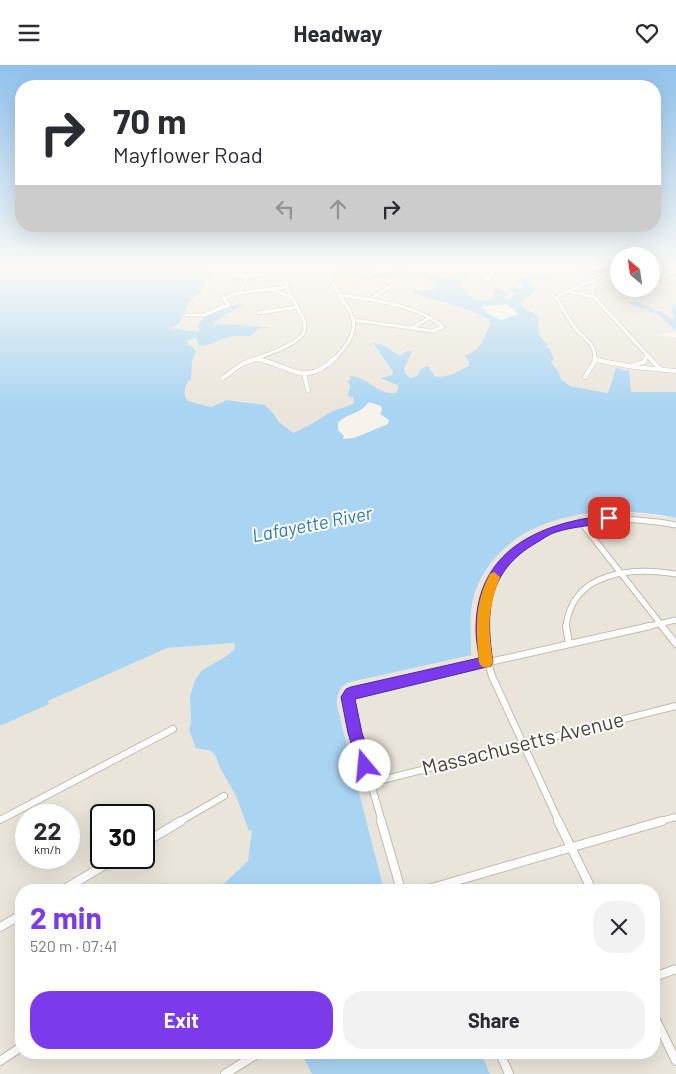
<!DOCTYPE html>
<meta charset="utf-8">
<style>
body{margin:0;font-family:Barlow,sans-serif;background:#f2f2f3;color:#2b2b33;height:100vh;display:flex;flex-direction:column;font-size:19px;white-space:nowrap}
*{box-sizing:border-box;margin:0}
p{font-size:16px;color:#7c7c81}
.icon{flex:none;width:28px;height:28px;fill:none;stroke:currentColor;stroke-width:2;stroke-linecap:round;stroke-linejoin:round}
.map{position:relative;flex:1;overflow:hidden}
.side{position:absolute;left:15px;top:819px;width:645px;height:175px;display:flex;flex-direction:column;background:#fff;border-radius:20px;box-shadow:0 5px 20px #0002}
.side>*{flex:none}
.guide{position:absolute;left:15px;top:15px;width:646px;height:152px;border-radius:20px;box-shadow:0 5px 20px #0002;background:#fff;color:#2b2b33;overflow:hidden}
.needle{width:32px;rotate:331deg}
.fabs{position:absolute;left:610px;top:182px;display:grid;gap:10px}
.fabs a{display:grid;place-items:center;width:50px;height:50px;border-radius:50%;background:#fff;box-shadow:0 5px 20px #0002;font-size:25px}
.speed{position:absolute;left:15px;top:739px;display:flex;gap:10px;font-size:25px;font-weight:700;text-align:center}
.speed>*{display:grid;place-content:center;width:65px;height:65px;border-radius:50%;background:#fff;box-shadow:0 5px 20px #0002;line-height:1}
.speed small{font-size:12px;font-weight:400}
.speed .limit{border:2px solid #111;border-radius:8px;background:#fff;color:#111}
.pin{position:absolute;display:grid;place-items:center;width:42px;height:42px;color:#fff;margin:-21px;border-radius:10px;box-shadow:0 2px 8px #0006}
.me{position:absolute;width:55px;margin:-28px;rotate:343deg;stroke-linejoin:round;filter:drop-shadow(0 0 4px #0008)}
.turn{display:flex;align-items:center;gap:18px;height:105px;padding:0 15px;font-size:22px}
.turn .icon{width:65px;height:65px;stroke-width:2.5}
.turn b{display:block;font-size:35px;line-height:42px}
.lanes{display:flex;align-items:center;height:48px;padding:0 15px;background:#0003;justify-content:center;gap:25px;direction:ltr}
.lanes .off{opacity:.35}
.round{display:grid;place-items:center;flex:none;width:52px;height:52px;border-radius:20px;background:#f2f2f3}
.overview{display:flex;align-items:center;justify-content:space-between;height:85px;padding:0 15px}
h1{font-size:30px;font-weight:700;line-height:38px;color:#7c3aed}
.action{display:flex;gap:10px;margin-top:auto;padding:10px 15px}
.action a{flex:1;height:58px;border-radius:20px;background:#7c3aed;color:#fff;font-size:20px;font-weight:700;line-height:58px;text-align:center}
.action a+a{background:#f2f2f3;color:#2b2b33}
header{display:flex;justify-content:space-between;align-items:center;height:65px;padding:0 15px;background:#fff;font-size:22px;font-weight:700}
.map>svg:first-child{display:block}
</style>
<header><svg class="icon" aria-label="menu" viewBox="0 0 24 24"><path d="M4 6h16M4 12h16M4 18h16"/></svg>Headway<svg class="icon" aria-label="heart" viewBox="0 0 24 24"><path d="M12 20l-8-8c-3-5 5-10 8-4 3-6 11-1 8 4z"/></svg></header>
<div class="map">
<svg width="676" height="1009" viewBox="0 0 676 1009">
<rect width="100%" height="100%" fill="#f6f3ec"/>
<path fill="#eae5da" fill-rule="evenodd" d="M215 202H376L391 206 371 213 357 214 358 216 389 213 402 208 419 210 431 216 436 223 432 225H417L420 232 450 239 487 253 491 258 478 285 465 293 469 298V301L449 311H437L428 301 421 304 417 311 410 313 404 306 405 289 400 291 388 283 373 279 393 307 390 311 380 312 384 316 399 321 396 328H389L377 324 361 314 350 311 349 325 354 338 346 344 333 347 317 355 301 366 293 368 279 357 267 342 242 336 227 335 211 342 188 336 185 332 186 320 196 288 187 279V275L195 273 198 276 210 277 231 271H250L260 263 269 262 214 259 224 250 241 242 239 238 199 267 171 263 180 254 189 237 214 208 212 207Z
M400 202H465L451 213H446L432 207 416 206Z
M470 202H619V224H651V202H676V239H672L674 241 671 247 673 253 667 252 665 247 657 246 636 236 644 245 660 251 676 266V268H661L657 271 676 272V327H631L630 321 612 313 608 328 570 321 561 314 558 306 551 296 550 288 546 281 547 277 538 268 537 258 539 252 531 246 523 243 519 237 532 230 535 224 531 220 532 216 558 211 521 214 518 217 523 221 522 224 516 222 509 224 516 229 514 231 508 234 504 233 506 228 499 224 493 233 483 236 470 231 461 220Z
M617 446 676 453V1009H490L481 988H654V825H384L337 641V631L340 624 347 619 410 603 470 563 472 540 476 523 495 492 512 477 531 465 553 455 576 449Z
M233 578 235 580 234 585 225 592 202 605 195 615 190 631 191 658 190 665 205 686H211L216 691 219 701 236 731 249 765H252L248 796 217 825H21V988H301L312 1009H0V661L48 639V636L167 583ZM26 750H69V792H26ZM101 750H144V792H101Z"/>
<path fill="#d2eab5" d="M331 202H374L376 206 366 212 334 216Z"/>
<path fill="#a9d4f2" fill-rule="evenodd" d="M0 202H215L212 207 214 208 209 212 202 225 189 237 179 258 171 263 199 267 198 261 203 252 239 238 242 239 241 242 224 250 213 259C222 259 266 261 270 263H260L250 271H231L204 281 199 280 196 273 187 275 189 278 187 279 193 282 196 286 192 298 191 315 188 316 185 324V332L188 336 211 342 227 335 265 340 273 348 279 357 293 368C308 362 317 355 331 347 339 343 346 343 354 338L353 333 348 331 350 321 348 316 351 314 349 311C366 310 377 330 396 328L399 321 380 313 392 310 393 307 373 278 383 280 400 291 407 286H412L404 303 405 308 410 313 417 311 421 304 428 301 435 311C448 314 457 306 469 301V298L465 291C485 282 481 275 491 258L489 254C475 248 461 242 447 238 433 233 427 236 414 227L415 225H432L436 223 431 216 422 211 406 208 389 213 355 216 391 206 376 202C395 202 410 205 429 207 436 208 440 213 447 213 456 213 461 202 470 202L461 220C466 232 482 240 493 233L495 224 497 223 507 228 504 234C510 235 512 232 516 229L509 225 513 222 522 224 523 221 518 217 520 213 559 211 532 216 531 221 536 224 530 231 519 237C524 244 532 246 539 252 536 263 538 271 548 279L546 281 550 285 554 294 551 297 558 306 561 314 570 321 608 328 616 303 629 306 631 327H676V453C605 438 510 446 477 522 468 543 471 567 471 590L351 617C339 621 336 630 337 641L384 825H217L248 796 252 765 249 766 236 731 219 701 216 691 211 686 196 683 189 665 191 658 190 631 195 615 202 605 225 592 234 585 235 580 233 578 167 583 48 636 49 639 0 661ZM506 239 519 249 501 255 483 246 489 245 483 244 482 241ZM369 337 381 341 382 345 380 349 389 355 388 359 354 373 343 374 344 371 338 365V358C348 347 358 351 369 337Z
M636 236 657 246 665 247 664 249 672 254 674 251 671 246 674 241 671 239H676V266L660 251 630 238Z
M301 988H481L490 1009H312Z"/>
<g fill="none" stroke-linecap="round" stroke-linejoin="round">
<g stroke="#c2bbae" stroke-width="4.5">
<path id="street-far4" d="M328 202C332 240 379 249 335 293
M235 210 247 211 233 212Z
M487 211 490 214 483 213Z
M489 211 502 202
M651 223 676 212
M271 224 287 222
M567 226 594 232 650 293
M240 228 268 224 292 232
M638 228 648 224
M340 230C371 234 420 241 443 262L432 266 354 255
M594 232 592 224 597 218 619 208
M223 233 240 228 247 211 284 207
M370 234 391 221
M258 248 298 242
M186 250H204L229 240 223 233
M412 263 429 253
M257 293C348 263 281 252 285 202
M595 293C595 278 584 274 576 264 568 254 562 242 556 232L619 204
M646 293 647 290"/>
</g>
<g stroke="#c2bbae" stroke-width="5">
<path id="street-far3" d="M649 292 661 305
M257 294C291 300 304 324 336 292
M596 295 634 302 676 306
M634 300 644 297 646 292
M304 309 308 325
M585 312 595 296V292
M223 313 242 299 261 292"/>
</g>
<g stroke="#c2bbae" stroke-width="7">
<path id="street-far2" d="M580 456 663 562
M482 562C484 458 596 444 676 460
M566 562C572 506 632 502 676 509
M645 562 676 555"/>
</g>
<g stroke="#c2bbae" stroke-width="8">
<path id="street-far1" d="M482 561 485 588 492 611 559 757
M566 561 569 579
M662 561 676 579
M370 718 676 641
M0 755 173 664
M179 757 224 731
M382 757 347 635 351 628 650 561
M657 757 676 752"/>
</g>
<g stroke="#c2bbae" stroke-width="10">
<path id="street" d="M381 756 401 825
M558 756 592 825
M144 778 181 756
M63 825 118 792
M425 825 662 756
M0 862 21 850
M654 912 676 904
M654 951 676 996
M500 988 509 1009
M0 996 21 982
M225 1009 257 989"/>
</g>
<g stroke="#e6c16a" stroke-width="1">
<path id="primary" d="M610 202 619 203V205L611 203Z
M651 214 676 223V225L651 216Z"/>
</g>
<use href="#street-far4" stroke="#fff" stroke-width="3"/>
<use href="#street-far3" stroke="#fff" stroke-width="4"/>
<use href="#street-far2" stroke="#fff" stroke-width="5"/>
<use href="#street-far1" stroke="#fff" stroke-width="6"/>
<use href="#street" stroke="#fff" stroke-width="8"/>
<use href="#primary" fill="#ffe39c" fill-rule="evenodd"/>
</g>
<path fill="#bab2a6" d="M580 202H607L606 206 594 210 579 205Z"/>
<path fill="#979187" d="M597 202H607L606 206 594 210Z"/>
<linearGradient id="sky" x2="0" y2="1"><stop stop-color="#8fc1ec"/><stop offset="0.59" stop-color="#fbfaf6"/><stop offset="1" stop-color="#fbfaf6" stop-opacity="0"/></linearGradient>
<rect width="676" height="343" fill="url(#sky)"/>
<path fill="#7c3aed" stroke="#51269a" d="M609 450 612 451 614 453 612 456C594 461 575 461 556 467 549 469 543 474 536 478 488 506 485 546 493 597L491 601 355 634 362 668 373 701 371 706 365 708 360 706 348 668 341 632 346 624 351 622 479 593C478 584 476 575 476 566 475 485 539 458 609 450Z"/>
<path fill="#f59e0b" d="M494 507 500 512C487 547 488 561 493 597L491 601 486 603 481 601 479 597C476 564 474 539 490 509Z"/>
<g text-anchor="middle" stroke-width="4" stroke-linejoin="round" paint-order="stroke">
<g font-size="19" font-style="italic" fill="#2e7ab2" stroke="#fff">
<text transform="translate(312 459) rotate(-11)" y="7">Lafayette River</text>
</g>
<g font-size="21" fill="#4b4439" stroke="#fff">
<text transform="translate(523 679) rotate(-14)" y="7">Massachusetts Avenue</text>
</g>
</g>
</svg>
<div class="fabs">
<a><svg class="needle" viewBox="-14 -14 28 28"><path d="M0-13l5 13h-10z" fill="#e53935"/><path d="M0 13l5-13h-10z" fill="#7c7c81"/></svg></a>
</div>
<div class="speed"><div>22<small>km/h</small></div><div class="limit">30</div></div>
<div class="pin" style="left:609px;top:453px;background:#d93025"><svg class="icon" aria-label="arrive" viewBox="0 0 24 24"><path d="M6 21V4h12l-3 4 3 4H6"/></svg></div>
<svg class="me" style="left:365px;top:701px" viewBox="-20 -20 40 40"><circle r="19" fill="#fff"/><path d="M0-13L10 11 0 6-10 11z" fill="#7c3aed"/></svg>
<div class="guide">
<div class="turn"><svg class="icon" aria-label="right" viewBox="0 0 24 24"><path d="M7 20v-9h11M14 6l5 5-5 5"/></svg><div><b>70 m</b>Mayflower Road</div></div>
<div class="lanes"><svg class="icon off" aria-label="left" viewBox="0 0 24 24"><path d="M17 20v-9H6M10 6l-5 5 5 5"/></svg><svg class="icon off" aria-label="ahead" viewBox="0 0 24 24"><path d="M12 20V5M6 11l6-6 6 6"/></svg><svg class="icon" aria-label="right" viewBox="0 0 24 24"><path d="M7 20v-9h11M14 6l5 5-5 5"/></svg></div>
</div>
<section class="side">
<div class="overview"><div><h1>2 min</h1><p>520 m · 07:41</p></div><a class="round"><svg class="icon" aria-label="close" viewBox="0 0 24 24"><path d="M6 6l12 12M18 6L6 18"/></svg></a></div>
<div class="action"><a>Exit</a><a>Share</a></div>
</section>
</div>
